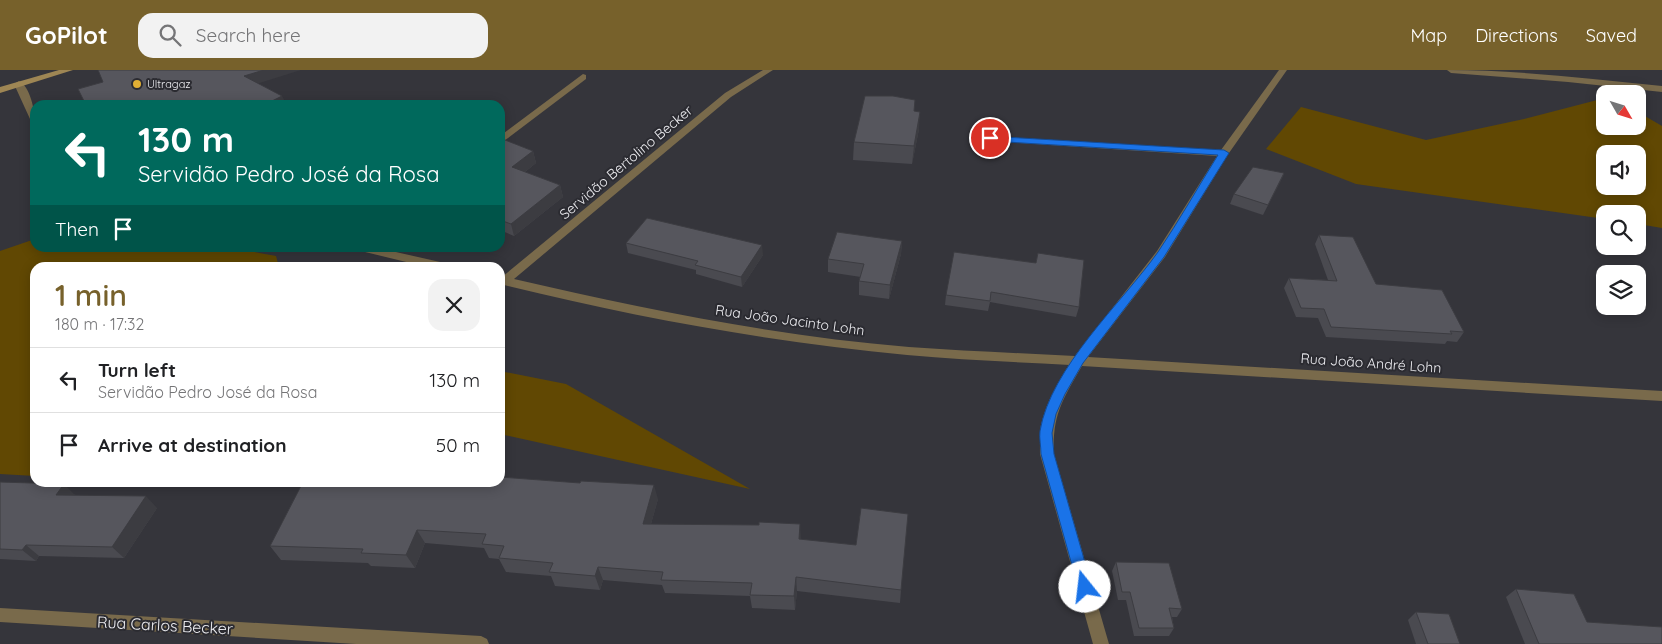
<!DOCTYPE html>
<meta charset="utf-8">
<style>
body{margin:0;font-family:Quicksand,sans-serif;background:#f2f2f2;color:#202124;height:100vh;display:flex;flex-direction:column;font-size:19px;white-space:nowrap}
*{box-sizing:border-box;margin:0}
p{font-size:16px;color:#757577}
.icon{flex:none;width:28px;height:28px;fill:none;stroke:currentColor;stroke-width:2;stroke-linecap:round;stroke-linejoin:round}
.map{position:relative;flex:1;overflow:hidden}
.sheet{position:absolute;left:30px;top:192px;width:475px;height:225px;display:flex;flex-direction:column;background:#fff;border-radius:15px;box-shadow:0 2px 12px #0003}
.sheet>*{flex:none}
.guide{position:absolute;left:30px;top:30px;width:475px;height:152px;border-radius:15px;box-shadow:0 2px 12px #0003;background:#00695c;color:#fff;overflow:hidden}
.needle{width:32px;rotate:129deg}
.tools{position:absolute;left:1596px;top:15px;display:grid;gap:10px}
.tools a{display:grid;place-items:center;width:50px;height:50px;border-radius:10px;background:#fff;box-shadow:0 2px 12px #0003;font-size:25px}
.pin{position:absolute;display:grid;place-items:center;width:42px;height:42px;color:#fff;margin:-21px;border:2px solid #fff;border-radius:50%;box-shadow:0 1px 5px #0007}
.me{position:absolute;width:55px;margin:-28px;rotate:344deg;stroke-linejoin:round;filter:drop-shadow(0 0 4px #0008)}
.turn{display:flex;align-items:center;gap:18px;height:105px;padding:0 25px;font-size:22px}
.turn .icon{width:65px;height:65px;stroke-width:2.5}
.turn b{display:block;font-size:35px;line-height:42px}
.then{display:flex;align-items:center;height:48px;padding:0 25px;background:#0003;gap:10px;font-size:19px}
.round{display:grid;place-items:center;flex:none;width:52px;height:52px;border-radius:15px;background:#f2f2f2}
.summary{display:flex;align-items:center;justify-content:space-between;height:85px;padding:0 25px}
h1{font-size:30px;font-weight:600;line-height:38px;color:#77612b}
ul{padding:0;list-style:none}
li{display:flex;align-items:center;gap:15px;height:65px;padding:0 25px;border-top:1px solid #e0e0e0}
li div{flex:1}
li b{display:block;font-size:19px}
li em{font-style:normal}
header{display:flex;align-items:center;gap:30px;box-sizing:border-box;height:70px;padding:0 25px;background:#77612b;color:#fff}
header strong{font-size:24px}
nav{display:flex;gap:28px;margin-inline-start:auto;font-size:18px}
.search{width:350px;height:45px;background:#f2f2f2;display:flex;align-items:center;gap:12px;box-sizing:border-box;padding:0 18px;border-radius:15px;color:#757577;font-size:19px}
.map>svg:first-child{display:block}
</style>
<header>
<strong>GoPilot</strong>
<div class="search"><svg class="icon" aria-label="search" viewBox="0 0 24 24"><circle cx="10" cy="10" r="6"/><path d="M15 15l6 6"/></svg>Search here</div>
<nav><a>Map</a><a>Directions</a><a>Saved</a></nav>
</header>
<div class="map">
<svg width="1662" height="574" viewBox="0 0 1662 574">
<rect width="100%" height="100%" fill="#35353b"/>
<path fill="#614803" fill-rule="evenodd" d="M1605 28V56H1638V42L1662 56V158L1638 154V144H1605V149L1356 114 1266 79 1301 37 1426 70 1524 49ZM1605 84H1638V116H1605Z
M35 169V178H233L276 186 279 197 35 198V406L0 404V181Z
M500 301 566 314 750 419 500 364Z"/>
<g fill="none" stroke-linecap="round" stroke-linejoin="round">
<path fill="#796a4b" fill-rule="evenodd" d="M763 0H773L731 27 514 209C643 239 776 266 909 277 964 281 1020 283 1075 286L1157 181 1217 86 990 71 985 68 987 66 1221 80 1279 0H1287L1229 83 1165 187 1088 287 1662 321V331L1082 296C1063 329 1052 345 1054 384L1109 574H1093L1040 384C1039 345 1051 328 1070 295 1015 292 961 290 907 285 770 272 633 247 500 214V206L502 207 725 23Z
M1447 0C1519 0 1590 9 1662 16V22L1568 12 1451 3Z
M583 4 586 5V9L500 74V66Z
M19 11C30 16 35 41 35 52L30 49 14 14Z
M360 178H378L449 194 454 198H431L361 181Z
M0 538 481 566 487 569 489 574H356L0 552Z"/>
<path fill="#9e8654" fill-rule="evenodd" d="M59 0H73L0 23V17Z"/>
</g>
<path fill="#4a4a50" d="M914 41 919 59 912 94 853 90 854 72Z
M500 68 533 81 536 93 525 102 560 115 563 127 514 166 500 160Z
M1284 104 1263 145 1230 134 1234 124Z
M1319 165 1376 214 1464 262 1457 272 1447 271 1445 274 1326 267 1318 248 1296 247 1284 218 1289 208 1328 210 1315 174Z
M902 171 901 184 889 229 859 225V211L861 207 828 202V189Z
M626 173 763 185 742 217 696 204V200L628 183Z
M1038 183 1079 237 1076 247 990 232 988 241 945 235 946 225 1036 193Z
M0 412 76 425 157 438 124 488 39 486 36 491 0 489Z
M658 429 651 454 801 469 901 520 900 533 797 521 795 540 752 538 750 526 665 523 662 515 603 510 600 520 555 516 551 506 506 502 499 489 489 488 484 478 425 473 415 498 371 496 368 493 281 490 270 476Z
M1116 492 1182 539 1177 547H1172L1174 558 1169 566H1134L1126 530H1118L1112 501Z
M1516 519 1587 552 1662 574H1525L1506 527Z
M1416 542 1460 574H1416L1408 550Z"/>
<path fill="#3c3c41" d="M264 0H301L250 16 244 6Z
M282 26 287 35H264Z
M920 42 919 59 912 94 914 76Z
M533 81 536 93 516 109 512 97Z
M1284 103 1280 113 1263 145Z
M560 115 563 127 514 166 511 154Z
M902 171 901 184 889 229 890 215Z
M762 175 763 185 742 217 741 207Z
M64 414 76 426 56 425Z
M654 415 658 429 647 468 643 454Z
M146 426 157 438 124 488 112 477Z
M800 454 801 468 800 483 799 469Z
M417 460 425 473 415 498 406 485Z
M26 475 39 486 36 491 22 480Z
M598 497 603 510 600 520 595 506Z
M796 507 797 521 795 540 794 526Z"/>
<path fill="#56565d" stroke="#3c3c41" d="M98 0H264L244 6 282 26 264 35H86L78 19 103 12Z
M865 26H893L915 30 914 41 920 42 914 76 854 72Z
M500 68 533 81 512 97 560 115 511 154 500 150Z
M1253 97 1284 103 1268 135 1234 124Z
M647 148 762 175 741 207 695 195 698 191 626 173Z
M837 162 902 171 890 215 859 211 864 194 828 189Z
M1319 165 1353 167 1376 214 1442 220 1464 262 1450 261 1452 264 1331 257 1324 239 1301 238 1289 208 1337 211Z
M954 182 1036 193 1038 183 1084 190 1079 237 991 222 990 231 946 225Z
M500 407 580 413 581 411 654 415 643 454 759 455V452L800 454 799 469 856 475 861 438 908 444 901 520 796 507 794 526 750 525 752 513 661 510 663 502 598 497 595 506 549 502 553 493 499 488 504 476 482 474 486 464 417 460 406 485 361 483 363 479 270 476 303 412H500Z
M0 412 64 414 56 425 146 426 112 477 26 475 22 480 0 479Z
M1116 492 1169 493 1182 539 1169 538 1174 558H1139L1130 522H1122Z
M1516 519 1574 524 1587 552 1662 557V574H1539Z
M1416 542 1449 544 1460 574H1428Z"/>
<path fill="#1a73e8" stroke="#114b97" d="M987 66 1224 80 1229 83 1164 187 1083 293 1065 324 1056 344 1052 363 1054 384 1092 517 1090 521 1085 523 1080 521 1078 517 1041 384C1041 376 1039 368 1040 361 1051 297 1121 234 1158 182 1179 151 1198 117 1218 85L990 71 985 68Z"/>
<circle fill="#e1af34" stroke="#2b2b31" stroke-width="2" cx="137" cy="14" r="5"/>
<g text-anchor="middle" stroke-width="4" stroke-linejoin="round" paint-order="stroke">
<g font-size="11" fill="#ededf1" stroke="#2b2b31" text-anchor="start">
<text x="147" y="18">Ultragaz</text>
</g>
<g font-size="14" fill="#ededf1" stroke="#2b2b31">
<text transform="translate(626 92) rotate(-40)" y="5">Servidão Bertolino Becker</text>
<text transform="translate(790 250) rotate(8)" y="5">Rua João Jacinto Lohn</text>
<text transform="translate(1371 293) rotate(4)" y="5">Rua João André Lohn</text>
</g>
<g font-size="16" fill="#ededf1" stroke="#2b2b31">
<text transform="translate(165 555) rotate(3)" y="6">Rua Carlos Becker</text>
</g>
</g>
</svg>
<div class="tools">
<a><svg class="needle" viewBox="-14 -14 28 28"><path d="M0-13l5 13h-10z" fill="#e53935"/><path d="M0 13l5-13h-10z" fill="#757577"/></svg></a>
<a><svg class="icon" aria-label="sound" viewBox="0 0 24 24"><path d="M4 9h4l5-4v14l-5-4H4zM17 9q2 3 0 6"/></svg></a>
<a><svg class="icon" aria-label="search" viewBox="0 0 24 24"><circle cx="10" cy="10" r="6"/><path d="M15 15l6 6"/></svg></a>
<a><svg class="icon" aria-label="layers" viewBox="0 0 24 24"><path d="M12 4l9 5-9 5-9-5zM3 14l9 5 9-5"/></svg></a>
</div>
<div class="pin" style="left:990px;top:68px;background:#d93025"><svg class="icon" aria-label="arrive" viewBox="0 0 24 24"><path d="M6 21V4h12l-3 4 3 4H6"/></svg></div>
<svg class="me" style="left:1085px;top:517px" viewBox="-20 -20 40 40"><circle r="19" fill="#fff"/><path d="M0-13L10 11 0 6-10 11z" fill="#1a73e8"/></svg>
<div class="guide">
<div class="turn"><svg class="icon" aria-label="left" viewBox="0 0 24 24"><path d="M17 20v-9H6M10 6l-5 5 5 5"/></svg><div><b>130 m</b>Servidão Pedro José da Rosa</div></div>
<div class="then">Then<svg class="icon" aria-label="arrive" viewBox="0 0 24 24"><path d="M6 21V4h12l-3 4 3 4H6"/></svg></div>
</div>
<section class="sheet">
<div class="summary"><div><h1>1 min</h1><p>180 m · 17:32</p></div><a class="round"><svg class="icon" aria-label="close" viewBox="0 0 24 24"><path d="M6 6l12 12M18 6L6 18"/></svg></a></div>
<ul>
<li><svg class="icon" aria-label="left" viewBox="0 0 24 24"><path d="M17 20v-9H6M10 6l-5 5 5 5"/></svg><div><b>Turn left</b><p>Servidão Pedro José da Rosa</p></div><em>130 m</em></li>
<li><svg class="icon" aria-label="arrive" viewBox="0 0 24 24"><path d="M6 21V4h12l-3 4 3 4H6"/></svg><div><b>Arrive at destination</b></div><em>50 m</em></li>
</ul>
</section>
</div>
